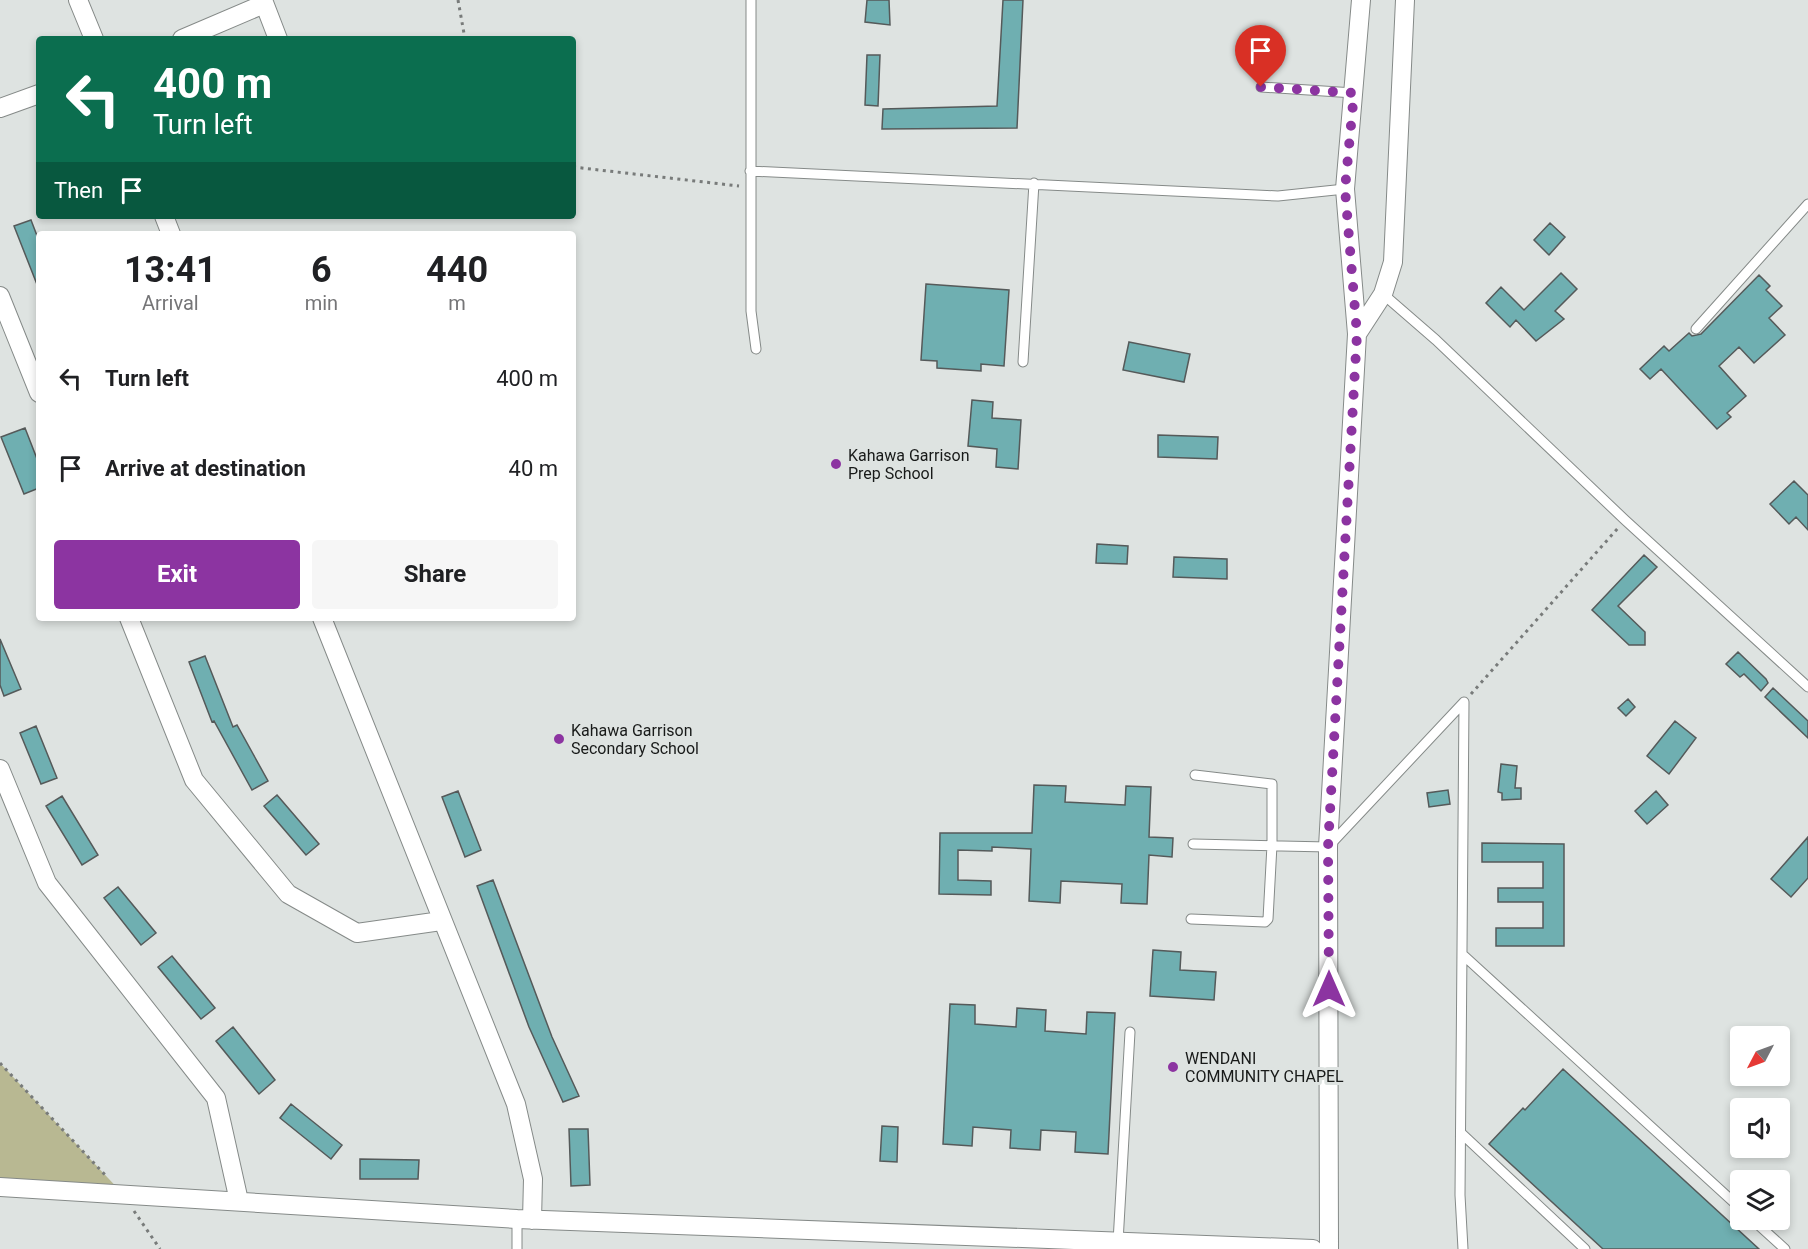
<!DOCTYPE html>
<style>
body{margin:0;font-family:Roboto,sans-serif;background:#f6f6f6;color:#202124;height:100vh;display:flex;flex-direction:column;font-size:22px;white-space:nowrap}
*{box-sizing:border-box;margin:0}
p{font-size:20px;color:#757577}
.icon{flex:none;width:33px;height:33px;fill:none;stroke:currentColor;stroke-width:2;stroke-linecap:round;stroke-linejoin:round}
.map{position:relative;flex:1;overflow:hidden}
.panel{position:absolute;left:36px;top:231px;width:540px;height:390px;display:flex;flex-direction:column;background:#fff;border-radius:6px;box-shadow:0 3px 9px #0003}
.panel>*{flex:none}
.banner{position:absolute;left:36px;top:36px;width:540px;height:183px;border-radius:6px;box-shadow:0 3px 9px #0003;background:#0b6e4f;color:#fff;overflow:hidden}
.needle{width:39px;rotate:229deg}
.fabs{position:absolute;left:1730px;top:1026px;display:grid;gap:12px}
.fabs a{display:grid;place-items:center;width:60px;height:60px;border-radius:6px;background:#fff;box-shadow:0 3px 9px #0003;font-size:30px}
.pin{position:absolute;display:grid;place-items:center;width:51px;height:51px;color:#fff;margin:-62px -26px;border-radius:50% 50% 50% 0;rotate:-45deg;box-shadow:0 0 6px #0007}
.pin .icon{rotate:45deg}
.me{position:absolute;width:66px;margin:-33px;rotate:0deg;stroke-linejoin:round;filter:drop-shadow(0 0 4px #0008)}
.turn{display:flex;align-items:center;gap:21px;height:126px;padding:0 18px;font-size:27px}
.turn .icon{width:78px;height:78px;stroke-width:2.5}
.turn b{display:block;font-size:42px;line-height:51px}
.then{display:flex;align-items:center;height:57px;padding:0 18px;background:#0003;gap:12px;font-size:22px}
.eta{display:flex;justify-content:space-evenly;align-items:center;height:102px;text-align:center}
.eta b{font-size:36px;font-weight:700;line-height:42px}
.primary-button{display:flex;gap:12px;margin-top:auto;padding:12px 18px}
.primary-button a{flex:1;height:69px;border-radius:6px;background:#8c34a1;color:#fff;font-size:24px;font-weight:700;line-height:69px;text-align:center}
.primary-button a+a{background:#f6f6f6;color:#202124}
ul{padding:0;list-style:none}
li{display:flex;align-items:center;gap:18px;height:90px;padding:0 18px}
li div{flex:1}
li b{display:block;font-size:22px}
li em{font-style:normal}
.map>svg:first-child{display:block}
</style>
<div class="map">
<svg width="1808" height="1249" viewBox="0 0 1808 1249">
<rect width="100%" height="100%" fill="#dee3e1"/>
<path fill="#b8b892" d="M0 1063 123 1194 0 1187Z"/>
<path fill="#6fafb1" stroke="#555a5a" stroke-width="1.5" d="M867 0H889L890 25 865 22Z
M1003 0H1023L1017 128 882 129 883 109 997 106Z
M867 55H880L878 106 865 105Z
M31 220 39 241 38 287 14 226Z
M1550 223 1565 237 1549 255 1534 240Z
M1561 273 1577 289 1555 311 1564 319 1536 341 1516 320 1510 327 1486 303 1501 287 1524 310Z
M1759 275 1770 286 1766 290 1782 306 1769 318 1785 335 1754 363 1739 347 1719 366 1746 396 1727 413 1731 417 1717 429 1661 369 1650 379 1640 369 1664 346 1669 351 1689 333 1692 336 1701 334Z
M926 284 1009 290 1004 366 981 364V371L937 368V361L921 360Z
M1129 342 1190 354 1184 382 1123 370Z
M972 400 993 402 992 418 1021 420 1018 469 996 467 997 449 968 446Z
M25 428 39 464V488L24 494 1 437Z
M1158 435 1218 437 1217 459 1158 457Z
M1794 481 1808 495V530L1796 517 1789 524 1770 504Z
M1097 544 1128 546 1127 564 1096 563Z
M1644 555 1657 567 1618 606 1645 632V645H1629L1592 610Z
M1174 557 1227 559V579L1173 577Z
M0 639 21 689 4 696 0 685Z
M1738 652 1766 679 1768 683 1761 691 1744 674 1740 677 1726 664Z
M205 656 233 727 237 725 268 781 252 790 214 721 212 722 189 662Z
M1773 688 1808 721V738L1765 697Z
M1628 699 1635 707 1626 716 1618 708Z
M1675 721 1696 738 1669 774 1647 756Z
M36 726 57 778 41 784 20 733Z
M1501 764 1517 766 1515 788H1521V799L1502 800V793L1498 792Z
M1034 785 1066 786 1065 802 1125 805 1126 786 1151 787 1149 837 1173 838 1172 857 1149 855 1147 904 1121 903 1122 884 1061 881 1060 903 1029 901 1031 849 992 847V851L958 850V880L991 881V895L939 894 940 833H1032Z
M1448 790 1450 804 1429 807 1427 793Z
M458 791 481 850 465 857 442 797Z
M1656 791 1668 805 1647 824 1635 811Z
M277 795 319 844 306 855 264 806Z
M62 796 98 855 82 865 46 806Z
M1808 837V878L1791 897 1771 879Z
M1482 843 1564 844V946H1496V928H1543V902H1498V888H1543V862H1482Z
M493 880 552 1037 579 1096 563 1102 529 1027 477 886Z
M118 887 156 933 141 945 104 898Z
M1153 950 1181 952 1180 970 1216 972 1214 1000 1150 996Z
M172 956 215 1008 201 1019 158 967Z
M950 1004 975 1005V1024L1016 1027 1017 1008 1046 1010 1045 1031 1086 1034 1087 1012 1115 1013 1108 1154 1075 1152 1076 1132 1041 1130 1040 1150 1010 1148 1011 1130 973 1127 972 1146 943 1144Z
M233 1027 275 1080 259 1094 216 1041Z
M1563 1069 1759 1249H1603L1489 1144 1523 1108 1525 1110Z
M291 1104 342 1145 331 1159 280 1118Z
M882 1126 898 1127 897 1162 880 1161Z
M569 1129H588L590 1185 571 1186Z
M360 1159 419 1160 418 1179H360Z"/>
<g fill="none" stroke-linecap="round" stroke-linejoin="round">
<g stroke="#858a88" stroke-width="11">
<path id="lane" d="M751 0V311L756 349
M1261 87 1354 93
M750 171 1278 196 1345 189
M1383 294 1436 340 1625 520 1808 687
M1696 329 1808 204
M1023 362 1034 183
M1193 844 1328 847 1464 702
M1191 919 1265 922 1268 919 1272 845V784L1195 775
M1462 954 1740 1208
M1461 1133 1585 1249
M1753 1220 1785 1249
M1118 1242 1130 1032
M517 1249V1219
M1463 1249 1460 1195 1464 702"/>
</g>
<g stroke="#858a88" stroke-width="20">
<path id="street" d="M78 0 94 39
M263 0 278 39
M182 39 264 4
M0 108 39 94
M164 216 171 234
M0 296 39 393
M1357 334 1383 294 1393 262 1405 0
M129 618 194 780 288 894 357 933 441 921
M322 618 516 1104 533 1179 532 1220
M0 769 47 883 216 1098 239 1201
M0 1187 517 1219 1313 1249
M1329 1249 1328 847 1357 334 1345 189 1361 0"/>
</g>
<path stroke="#787b7a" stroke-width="3" stroke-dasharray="3 4.5" stroke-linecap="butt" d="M458 0 465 39
M573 167 739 186
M1471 694 1618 528
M0 1063 107 1177
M134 1211 160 1249"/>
<use href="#lane" stroke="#fff" stroke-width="9"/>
<use href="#street" stroke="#fff" stroke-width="18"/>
</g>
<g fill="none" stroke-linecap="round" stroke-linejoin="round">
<path stroke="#8c34a1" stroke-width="10" stroke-dasharray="0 18" d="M1261 87 1354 93 1345 189 1357 334 1328 847 1329 989"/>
</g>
<g fill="#8c34a1" stroke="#dee3e1" stroke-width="2">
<circle cx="836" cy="464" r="6"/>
<circle cx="559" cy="739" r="6"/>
<circle cx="1173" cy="1067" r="6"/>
</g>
<g text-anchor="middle" stroke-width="6" stroke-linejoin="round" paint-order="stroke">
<g font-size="16" fill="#181a19" stroke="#dee3e1" text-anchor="start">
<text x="848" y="461">Kahawa Garrison<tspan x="848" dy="18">Prep School</tspan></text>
<text x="571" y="736">Kahawa Garrison<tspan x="571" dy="18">Secondary School</tspan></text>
<text x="1185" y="1064">WENDANI<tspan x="1185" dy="18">COMMUNITY CHAPEL</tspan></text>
</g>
</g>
</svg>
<div class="fabs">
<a><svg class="needle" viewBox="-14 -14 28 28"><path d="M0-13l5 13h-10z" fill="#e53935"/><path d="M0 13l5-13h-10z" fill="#757577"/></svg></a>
<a><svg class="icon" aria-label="sound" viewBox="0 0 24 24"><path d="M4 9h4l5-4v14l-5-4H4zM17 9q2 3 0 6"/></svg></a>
<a><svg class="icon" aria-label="layers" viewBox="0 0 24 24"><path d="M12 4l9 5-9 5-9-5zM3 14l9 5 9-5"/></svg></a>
</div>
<div class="pin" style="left:1261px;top:87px;background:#d93025"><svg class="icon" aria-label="arrive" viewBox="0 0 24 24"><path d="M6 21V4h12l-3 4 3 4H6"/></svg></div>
<svg class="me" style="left:1329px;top:989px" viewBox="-20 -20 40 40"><path d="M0-17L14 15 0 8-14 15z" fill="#8c34a1" stroke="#fff" stroke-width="4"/></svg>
<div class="banner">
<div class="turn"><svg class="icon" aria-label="left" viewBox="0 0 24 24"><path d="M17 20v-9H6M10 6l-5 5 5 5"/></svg><div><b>400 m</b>Turn left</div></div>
<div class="then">Then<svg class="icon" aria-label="arrive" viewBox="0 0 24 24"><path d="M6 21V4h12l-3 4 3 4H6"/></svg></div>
</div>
<section class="panel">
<div class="eta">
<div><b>13:41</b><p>Arrival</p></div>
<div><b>6</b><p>min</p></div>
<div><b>440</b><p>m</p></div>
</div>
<ul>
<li><svg class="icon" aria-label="left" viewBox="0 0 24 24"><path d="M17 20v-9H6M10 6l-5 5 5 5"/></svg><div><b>Turn left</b></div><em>400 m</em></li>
<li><svg class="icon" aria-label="arrive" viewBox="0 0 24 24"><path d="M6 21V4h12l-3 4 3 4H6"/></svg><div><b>Arrive at destination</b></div><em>40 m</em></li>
</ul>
<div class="primary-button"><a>Exit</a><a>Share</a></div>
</section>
</div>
